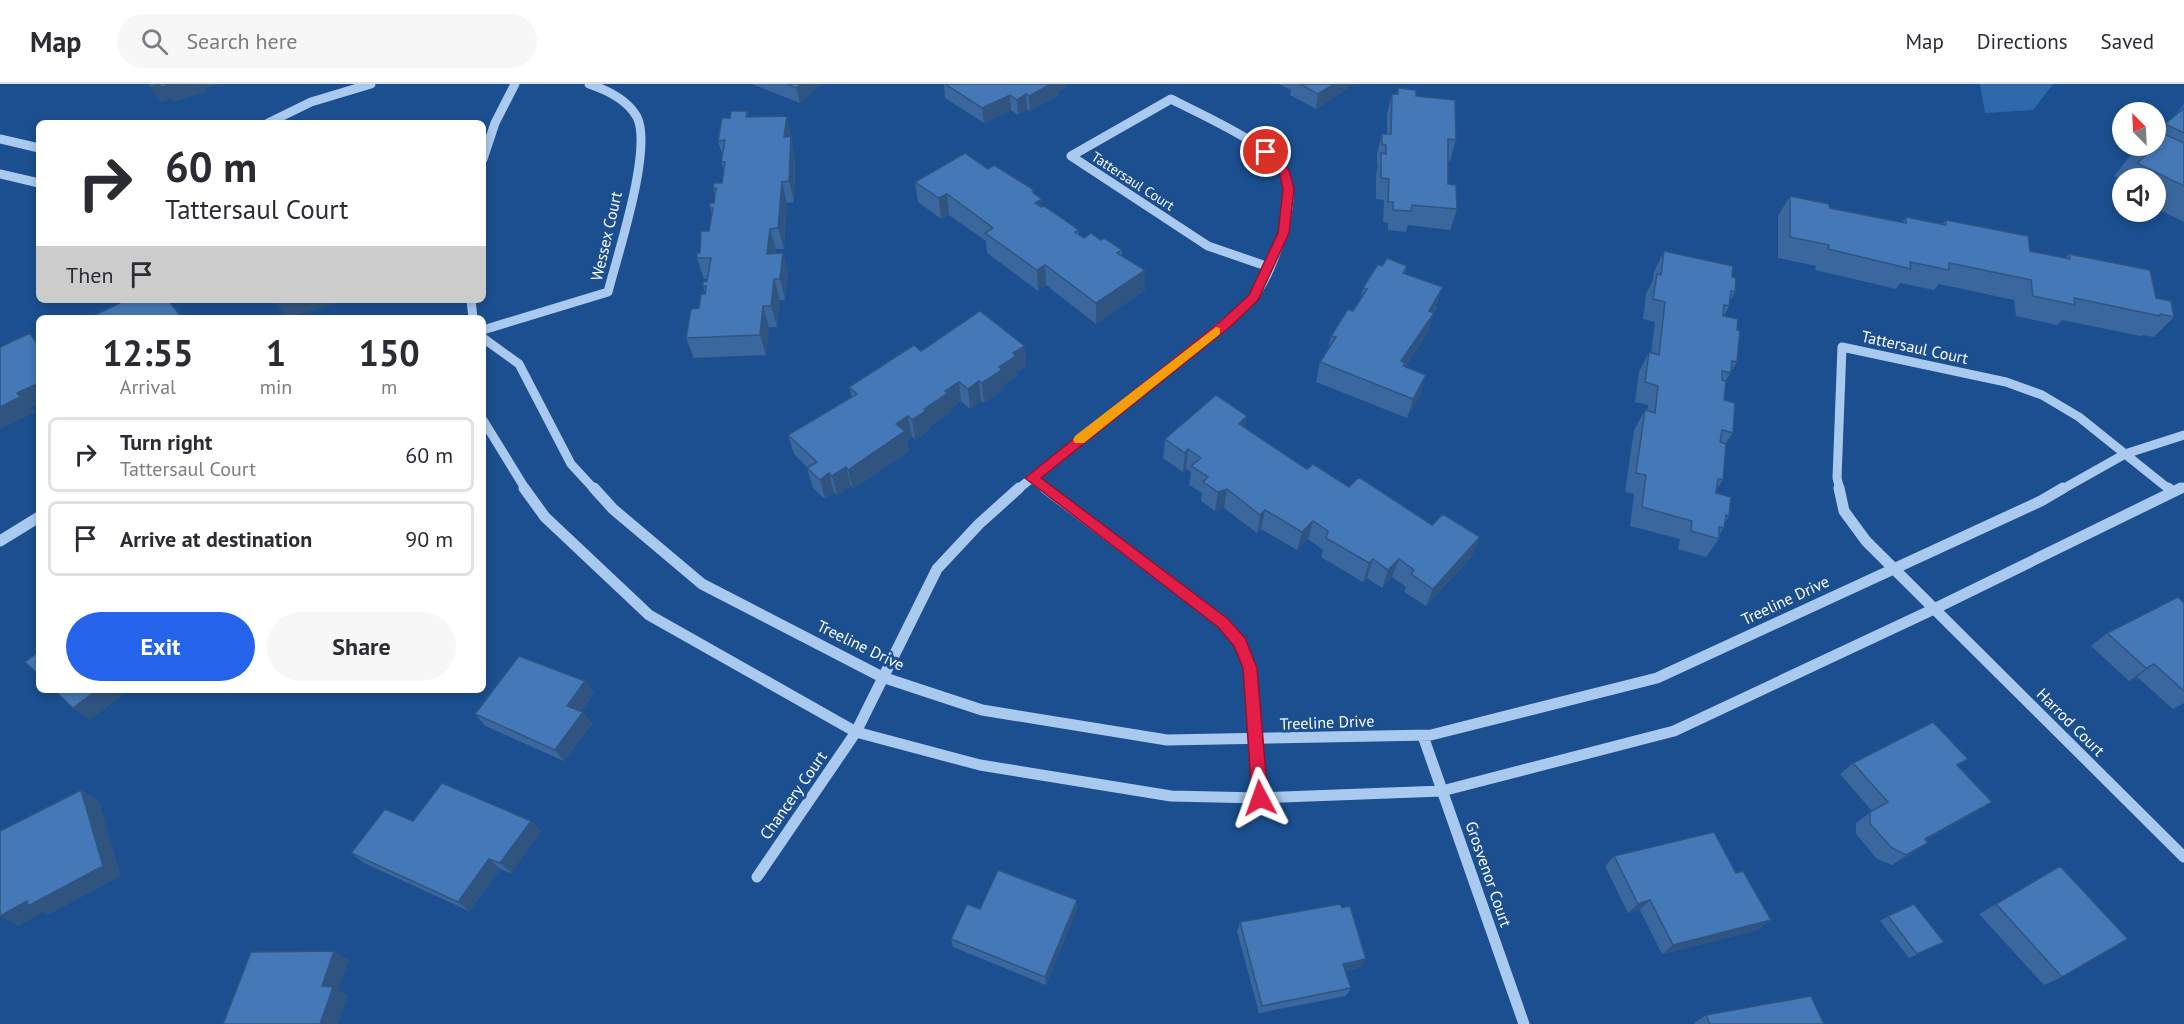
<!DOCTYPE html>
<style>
body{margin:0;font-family:"PT Sans",sans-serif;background:#f7f7f7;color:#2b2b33;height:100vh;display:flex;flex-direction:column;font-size:22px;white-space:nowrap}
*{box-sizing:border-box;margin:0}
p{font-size:20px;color:#7c7c81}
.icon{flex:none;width:33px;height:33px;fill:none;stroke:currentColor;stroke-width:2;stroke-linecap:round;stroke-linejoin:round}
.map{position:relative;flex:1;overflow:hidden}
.side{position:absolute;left:36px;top:231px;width:450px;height:378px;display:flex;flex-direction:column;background:#fff;border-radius:9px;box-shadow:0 3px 9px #0003}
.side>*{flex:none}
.guide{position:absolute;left:36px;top:36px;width:450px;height:183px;border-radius:9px;box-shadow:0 3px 9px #0003;background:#fff;color:#2b2b33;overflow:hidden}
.needle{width:39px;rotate:336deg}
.buttons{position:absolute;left:2112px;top:18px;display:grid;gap:12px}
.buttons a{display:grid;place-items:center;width:54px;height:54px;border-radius:50%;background:#fff;box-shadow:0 3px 9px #0003;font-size:30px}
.pin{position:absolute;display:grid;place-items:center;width:51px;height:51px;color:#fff;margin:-26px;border:3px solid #fff;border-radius:50%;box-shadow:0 2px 6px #0007}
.me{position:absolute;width:66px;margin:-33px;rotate:356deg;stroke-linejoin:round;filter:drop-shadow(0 0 4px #0008)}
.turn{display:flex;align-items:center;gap:21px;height:126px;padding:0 30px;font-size:27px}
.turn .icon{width:78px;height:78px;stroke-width:2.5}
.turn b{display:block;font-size:42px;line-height:51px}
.then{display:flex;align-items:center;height:57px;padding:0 30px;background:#0003;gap:12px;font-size:22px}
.eta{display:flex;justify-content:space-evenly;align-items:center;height:102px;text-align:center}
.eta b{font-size:36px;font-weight:800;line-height:42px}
.action{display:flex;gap:12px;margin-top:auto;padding:12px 30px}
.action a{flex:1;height:69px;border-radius:36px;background:#2563eb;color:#fff;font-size:24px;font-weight:800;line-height:69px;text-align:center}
.action a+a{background:#f7f7f7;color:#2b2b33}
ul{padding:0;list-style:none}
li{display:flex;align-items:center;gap:18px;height:75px;margin:0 12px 9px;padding:0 18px;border:3px solid #e1e1e2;border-radius:9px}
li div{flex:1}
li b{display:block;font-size:22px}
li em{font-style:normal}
header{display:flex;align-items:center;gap:36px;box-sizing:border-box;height:84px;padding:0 30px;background:#fff;border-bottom:2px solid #e1e1e2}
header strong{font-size:28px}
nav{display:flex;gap:33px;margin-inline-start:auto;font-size:21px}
.search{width:420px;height:54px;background:#f7f7f7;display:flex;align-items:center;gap:15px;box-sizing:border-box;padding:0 21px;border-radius:33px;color:#7c7c81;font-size:22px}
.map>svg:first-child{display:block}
</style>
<header>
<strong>Map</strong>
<div class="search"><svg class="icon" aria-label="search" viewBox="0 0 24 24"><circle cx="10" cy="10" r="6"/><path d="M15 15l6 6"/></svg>Search here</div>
<nav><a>Map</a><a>Directions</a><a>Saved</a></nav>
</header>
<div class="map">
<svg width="2184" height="940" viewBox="0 0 2184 940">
<rect width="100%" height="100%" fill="#1b4f8f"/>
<path fill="#2e69ad" d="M1980 0H2053L2033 26 1985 29Z"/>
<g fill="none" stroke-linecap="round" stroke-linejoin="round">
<path stroke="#a9c9ee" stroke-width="9" d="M268 39 311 18 371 0
M0 55 39 64
M483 75 495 39 515 0
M0 90 39 99
M471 216 473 234
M483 246 608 208C617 172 653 65 637 33 627 15 607 6 589 0
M483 254 519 280 571 380 595 406
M483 336 526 406
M1031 394 1047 406
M1017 406 1247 221C1264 203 1273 178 1281 155 1287 135 1294 107 1284 87 1271 61 1198 29 1171 15L1071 72 1208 162 1269 183
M1840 406 1837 394 1842 263 2006 298 2042 311 2079 333 2170 406
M2061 406 2125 370 2184 351
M2178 406 2184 403"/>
<path stroke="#a9c9ee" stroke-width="11" d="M524 404 545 433 649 531 856 648 980 681 1171 712 1260 714 1442 707 1674 647 1934 525 2181 404
M594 404 613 425 702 500 882 593 982 626 1167 656 1431 651 1657 594 2041 417 2063 404
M1045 404 1223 539 1240 558 1250 584 1260 714
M1839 404 1844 427 1866 457 2184 773
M2168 404 2172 408
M0 457 39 433
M1423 652 1524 940
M757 793 856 648 937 485 979 440 1019 404"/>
</g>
<path fill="#3a679d" d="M752 0H821L800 19Z
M944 0H1066V3L1059 7V11L1030 27 1027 25 1018 31 1011 26 984 39 945 14Z
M1279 0H1354L1316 25 1290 11 1291 6Z
M1398 4 1416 12 1456 56 1450 77H1448V100L1457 125 1450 146 1408 141 1406 148 1388 146V139L1383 138 1384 116 1376 115V90L1378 81H1377V70L1382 50H1387V30L1392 10H1397Z
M2184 20V138L2156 124V94H2122V108L2116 104 2122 96 2114 92 2134 67 2159 47 2165 40 2176 31H2175Z
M747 27 748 33 792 52 791 56 795 73 794 118 787 119 784 165H776L775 169H783L788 189 785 216H780L777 243H769L766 271 694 274 686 254 705 210 703 202 707 197V195H704L697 174 700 169 709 147 712 131 710 124 714 119 715 111 713 104 722 99 724 88 721 78 722 70 718 57 730 34Z
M988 85 1034 106V109L1042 123 1079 146V151L1084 154 1101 156 1122 166V172L1145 206 1096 240 1046 201 1038 207 987 169 986 157 949 131 941 135 918 118 915 98Z
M1790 112 1830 124 1902 139 1906 133 1942 140 1946 136 2030 167 2065 174 2069 170 2156 214 2174 233 2154 253 2142 251 2140 252 2062 236 2057 241 2016 232 2014 216 1939 200 1934 206 1900 199 1896 205 1815 186 1816 182 1778 174V132Z
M1664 167 1732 193 1735 208 1730 217 1729 222 1724 232 1737 246V278L1725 298 1724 316 1733 349 1725 360 1723 396 1717 405 1716 409 1729 432 1725 439 1724 444 1719 451V455L1706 473 1678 465 1680 455 1630 442 1634 410 1625 408 1634 346 1645 326 1647 327 1648 321 1635 318 1639 288 1649 268 1651 269 1655 238 1643 235 1646 210 1653 196 1654 188Z
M1382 182H1407L1405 189 1437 224 1433 230 1427 249 1405 283 1420 311 1407 334 1316 298 1320 278 1328 265 1331 252 1353 227 1360 217 1363 204Z
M1025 262 1026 282 1017 288V292L1003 301 1004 305 984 319 981 317 970 325 961 317 950 325 951 328 929 343V346L915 356 912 352 907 356 909 367 853 405 851 402 837 411 834 408 825 415 813 404 807 384H808L794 370 788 351 852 313 849 303 921 267Z
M1246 344 1307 385 1349 403 1472 472 1426 522 1404 508 1406 503 1392 493 1382 504 1367 494 1363 498 1321 473 1323 466 1308 455 1297 466 1261 445 1257 449 1224 424 1215 427 1201 417 1202 409 1189 401 1191 388 1186 385 1183 388 1163 374 1165 355Z
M2184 519V619L2173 625 2137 593 2129 597 2091 562 2107 549Z
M585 597 594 609 581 627 583 628 592 640 564 677 485 642 475 630Z
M1853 679 1958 682 1976 728 1926 756 1913 769 1892 781 1877 775 1856 750V739L1872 727 1840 690Z
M413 737 541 747 511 789 500 785 469 827 364 779 351 769Z
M1614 772 1758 846 1662 870 1640 826 1628 829 1605 782Z
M2060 782 2062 893 2044 901 1979 830Z
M1077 816V825L1046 901 953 863 951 855 980 825Z
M1888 832 1936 862 1909 874 1880 837Z
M1240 838 1361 883 1345 887 1351 904 1346 912 1259 929 1237 847Z
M1706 931 1824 940H1695L1694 939Z"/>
<path fill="#305480" d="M161 0H222L206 4 207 8 172 18 170 15 161 18 150 3Z
M801 0H821L800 19 796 4Z
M1051 0H1066V3L1059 7V11L1030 27 1029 12Z
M1334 0H1354L1316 25 1318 10Z
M1026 10 1027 25 1018 31 1017 16Z
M1010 11 1011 26 984 39 982 24Z
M787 32 795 73 794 118 789 97 784 53Z
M782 98 787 119 784 165 778 144Z
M947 110 949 131 941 135 939 114Z
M1042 115 1043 136 1035 119Z
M770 145 776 165 772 190 767 170Z
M783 169 788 189 785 216 780 195Z
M1045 181 1046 201 1038 207 1037 186Z
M1145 186V206L1096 240V219Z
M774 195 780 216 777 243 771 222Z
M1443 203 1427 249 1404 284 1401 277Z
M288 216H334V220L287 234 276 219Z
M763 222 769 243 766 271 760 251Z
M30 249 39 258V263Z
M1025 262 1026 282 1017 288V292L1003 301 1004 305 984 319 982 299 1013 269Z
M1426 291 1420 311 1407 334 1413 315Z
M979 297 981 317 970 325 968 305Z
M959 298 961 317 950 325 951 328 929 343V346L915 356 912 336 945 307Z
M39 299V320L32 323 35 328 0 345V323L17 309Z
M908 332 912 352 907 356 909 367 853 405 848 386 896 340Z
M1247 332 1244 351 1239 340Z
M1188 365 1186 385 1183 388 1185 369Z
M846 383 851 402 837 411 832 392Z
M829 389 834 408 825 415 820 396Z
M1227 405 1224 424 1215 427 1218 408Z
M1265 426 1261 445 1257 449 1260 431Z
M1313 437 1308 455 1297 466 1302 448Z
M1480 453 1472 472 1426 522 1433 505Z
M1373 475 1367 494 1363 498 1369 479Z
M1399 475 1392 493 1382 504 1388 486Z
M2154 580 2137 593 2129 597 2146 584Z
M585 597 594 609 576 634 567 622Z
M97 606H130L90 636 73 624Z
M583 628 592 640 564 677 555 666Z
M81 706 99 717 121 792 48 831 43 828 19 842 0 833V832L27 817Z
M1992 718 1976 728 1910 765 1925 755Z
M531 737 541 747 511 789 500 779Z
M1928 759 1913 769 1892 781 1906 771Z
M489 775 500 785 469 827 458 818Z
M1077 816V825L1046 901 1045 893Z
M1650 816 1640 826 1628 829 1638 820Z
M1771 836 1758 846 1662 870 1673 861Z
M334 867 349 876 338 906 348 911 338 940H320L322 902Z
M1366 875 1361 883 1339 888 1343 880Z"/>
<path fill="#4478b7" stroke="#305480" stroke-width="1.5" d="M149 0H160L150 3Z
M160 0H173L161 3Z
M787 0H801L796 4Z
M945 0H1051L1029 12 1026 10 1017 16 1010 11 982 24Z
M1300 0H1334L1318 10Z
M1398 4 1416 6V12L1455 16 1456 56 1448 55V100L1456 101 1457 125 1412 121 1411 127 1393 126V118H1388L1389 95 1381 94V69L1386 70V61L1382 60V50H1391L1392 10H1398Z
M2184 24V49L2165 40Z
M731 27H747L746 33 787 32 784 53 791 52 789 97 782 98 778 144 770 145 767 170 783 169 780 195H774L771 222H763L760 251 686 254 691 225 699 224 701 210H705L706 202H703V198L707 197 711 174H697V169H700L701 147H709L713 124H710V119H714L716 104H713L714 99H722L725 78H721L725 56 718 57 722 34H730Z
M2158 47 2184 59V102L2137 79 2145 72 2134 67 2141 62H2156V49Z
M965 69 988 85 994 81 1034 106 1032 108 1042 115 1035 119 1041 123 1044 122 1079 146 1075 148 1084 154 1091 149 1101 156 1104 154 1122 166 1117 169 1145 186 1096 219 1045 181 1037 186 985 149 993 144 947 110 939 114 915 98Z
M1790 112 1829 120 1830 124 1906 139V133L1946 141V136L2028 152 2030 167 2070 175 2069 170 2150 186 2156 214 2171 217 2174 233 2160 230V232L2074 214 2075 221 2033 212 2031 196 1949 179V186L1910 178 1911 185 1828 165 1829 161 1790 153Z
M1664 167 1733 182 1732 193 1736 194 1735 208 1731 207 1729 222 1724 221 1723 232 1738 235 1737 246 1740 247 1737 278 1732 277 1731 289 1722 287V296L1726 297 1724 316 1735 319 1733 349 1722 346 1720 358 1726 360 1723 396 1718 395 1716 409 1731 413 1729 432 1726 431 1724 444 1719 443V455L1691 447 1692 437 1642 423 1646 391 1636 389 1645 326 1655 329 1658 302 1645 298 1649 268 1659 271 1665 218 1653 215 1657 190 1661 191Z
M1387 174 1407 182 1403 189 1443 203 1429 227 1434 229 1401 277 1405 279 1403 282 1426 291 1413 315 1320 278 1336 253 1331 252 1348 225 1353 227 1367 205 1363 204 1378 180 1382 182Z
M118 216H168L182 234H89L120 219Z
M275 216H288L276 219Z
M980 227 1025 262 1013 269 1016 272 999 283 1002 286 982 299 979 297 968 305 959 298 945 307 948 309 924 325 926 327 912 336 908 332 896 340 905 347 848 386 846 383 832 392 829 389 820 396 807 384 817 378 788 351 857 310 849 303 914 261 921 267Z
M30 249 39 263V299L17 309 20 313 0 323V263Z
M1216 311 1247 332 1239 340 1307 385 1313 380 1349 403 1359 393 1432 441 1443 430 1480 453 1433 505 1411 490 1414 486 1399 475 1388 486 1373 475 1369 479 1326 454 1328 447 1313 437 1302 448 1265 426 1260 431 1227 405 1218 408 1203 398 1208 393 1191 382 1201 374 1188 365 1185 369 1165 355Z
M2178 513 2184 519V607L2154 580 2146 584 2107 549Z
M39 567V591L25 578Z
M519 572 585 597 567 622 583 628 555 666 475 630Z
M54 606H97L73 624Z
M1933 638 1968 675 1957 681 1992 718 1925 755 1928 759 1906 771 1892 764 1870 740V728L1888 718 1853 679Z
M442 699 531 737 500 779 489 775 458 818 351 769 385 725 413 737Z
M81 706 103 782 28 822 27 817 0 832V747Z
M1714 748 1736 789 1743 787 1771 836 1673 861 1650 816 1638 820 1614 772Z
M2060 782 2128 855 2062 893 1996 820Z
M998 786 1077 816 1045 893 951 855 967 820 980 825Z
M1340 820 1342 824 1350 822 1366 875 1343 880 1351 904 1262 922 1240 838Z
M1914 820 1944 858 1917 870 1888 832Z
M334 867 322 902 333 903 320 940H223L251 868Z
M1811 912 1824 940H1710L1706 931Z"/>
<path fill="#e11d48" stroke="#92132f" stroke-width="1.5" d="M1266 64 1270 65 1289 86 1294 105 1289 149 1258 216 1231 242 1041 394 1228 535 1245 554 1257 584 1268 714 1265 719 1260 721 1254 719 1252 714 1243 584 1234 562 1218 543 1025 394 1222 236 1249 211 1278 149 1283 105 1279 87 1261 68Z"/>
<path fill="#f59e0b" d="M1216 243 1220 244V250L1084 359H1075L1073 356 1075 352Z"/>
<g text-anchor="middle" stroke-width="6" stroke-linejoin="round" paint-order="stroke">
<g font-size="14" fill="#fff" stroke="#1b4f8f">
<text transform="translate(1133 97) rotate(33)" y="5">Tattersaul Court</text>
</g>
<g font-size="16" fill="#fff" stroke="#1b4f8f">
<text transform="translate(606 152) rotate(-77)" y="6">Wessex Court</text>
<text transform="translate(1915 263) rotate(12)" y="6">Tattersaul Court</text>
<text transform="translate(1785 516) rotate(-25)" y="6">Treeline Drive</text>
<text transform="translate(861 561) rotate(26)" y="6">Treeline Drive</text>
<text transform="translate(1327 638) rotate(-2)" y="6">Treeline Drive</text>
<text transform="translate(2071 638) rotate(45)" y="6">Harrod Court</text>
<text transform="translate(793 711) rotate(-55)" y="6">Chancery Court</text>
<text transform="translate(1489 790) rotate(71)" y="6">Grosvenor Court</text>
</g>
</g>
</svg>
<div class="buttons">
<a><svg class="needle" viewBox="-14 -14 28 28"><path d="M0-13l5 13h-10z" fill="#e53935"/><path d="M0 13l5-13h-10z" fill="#7c7c81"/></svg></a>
<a><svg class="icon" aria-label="sound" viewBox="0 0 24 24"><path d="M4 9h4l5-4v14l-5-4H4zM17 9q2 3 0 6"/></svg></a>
</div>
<div class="pin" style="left:1266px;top:68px;background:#d93025"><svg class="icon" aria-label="arrive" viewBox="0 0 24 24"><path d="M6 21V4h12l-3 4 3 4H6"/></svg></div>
<svg class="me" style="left:1260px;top:714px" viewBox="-20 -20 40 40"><path d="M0-17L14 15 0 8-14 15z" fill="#e11d48" stroke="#fff" stroke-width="4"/></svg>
<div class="guide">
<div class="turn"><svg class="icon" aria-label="right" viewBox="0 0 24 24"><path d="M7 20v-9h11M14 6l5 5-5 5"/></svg><div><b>60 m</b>Tattersaul Court</div></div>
<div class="then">Then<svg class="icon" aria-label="arrive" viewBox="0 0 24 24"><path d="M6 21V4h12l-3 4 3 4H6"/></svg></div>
</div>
<section class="side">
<div class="eta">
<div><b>12:55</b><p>Arrival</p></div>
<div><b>1</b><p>min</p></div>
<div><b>150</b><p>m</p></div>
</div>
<ul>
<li><svg class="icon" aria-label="right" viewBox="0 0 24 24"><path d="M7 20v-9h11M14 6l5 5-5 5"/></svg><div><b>Turn right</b><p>Tattersaul Court</p></div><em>60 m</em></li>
<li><svg class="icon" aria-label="arrive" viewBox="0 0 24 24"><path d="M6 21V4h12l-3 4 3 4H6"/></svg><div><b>Arrive at destination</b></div><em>90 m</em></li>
</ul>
<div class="action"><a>Exit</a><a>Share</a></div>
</section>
</div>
